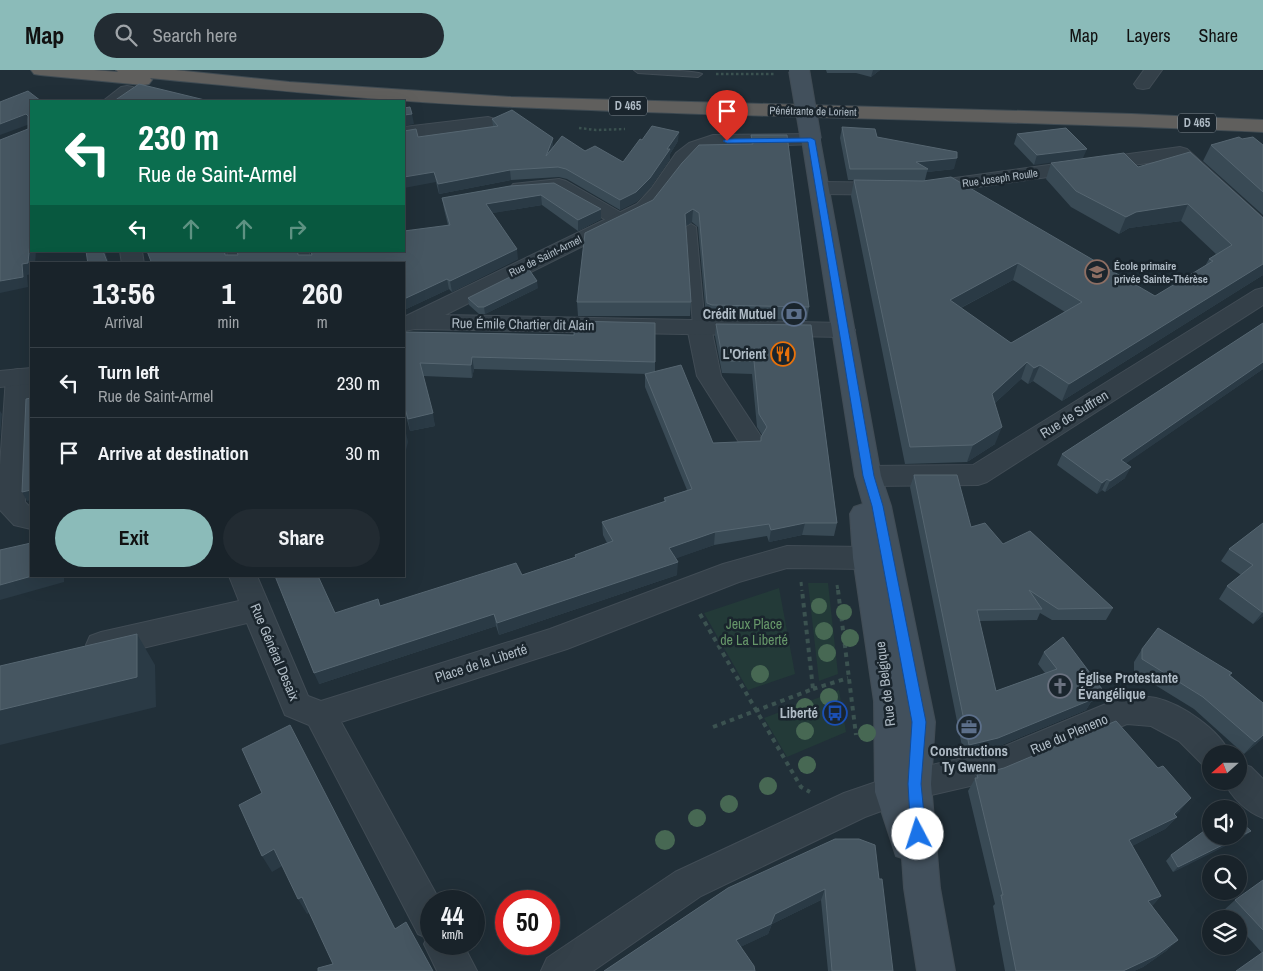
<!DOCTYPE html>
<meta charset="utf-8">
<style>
body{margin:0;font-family:"Archivo Narrow",sans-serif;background:#222b32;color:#f1f3f6;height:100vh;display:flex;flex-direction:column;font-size:19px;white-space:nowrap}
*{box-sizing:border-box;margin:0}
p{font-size:16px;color:#9fa4a8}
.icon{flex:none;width:28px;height:28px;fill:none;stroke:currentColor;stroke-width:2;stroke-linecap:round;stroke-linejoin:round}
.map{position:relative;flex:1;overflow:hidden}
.sheet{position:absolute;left:30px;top:192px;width:375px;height:315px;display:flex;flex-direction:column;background:#19232a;border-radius:0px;box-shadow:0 5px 20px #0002,0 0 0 1px #374047}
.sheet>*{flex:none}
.guide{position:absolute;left:30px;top:30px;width:375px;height:152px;border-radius:0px;box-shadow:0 5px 20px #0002,0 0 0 1px #374047;background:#0b6e4f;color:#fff;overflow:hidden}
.needle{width:32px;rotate:249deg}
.buttons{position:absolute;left:1202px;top:675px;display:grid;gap:10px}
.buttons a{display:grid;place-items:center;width:45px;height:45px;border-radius:50%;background:#19232a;box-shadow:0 5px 20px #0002,0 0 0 1px #374047;font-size:25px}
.speed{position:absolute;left:420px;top:820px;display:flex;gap:10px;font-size:25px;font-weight:700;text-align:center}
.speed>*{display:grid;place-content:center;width:65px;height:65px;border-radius:50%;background:#19232a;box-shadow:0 5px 20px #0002,0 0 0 1px #374047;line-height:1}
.speed small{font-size:12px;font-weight:400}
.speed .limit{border:8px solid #d22;background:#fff;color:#111}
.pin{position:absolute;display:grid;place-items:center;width:42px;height:42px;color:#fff;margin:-51px -21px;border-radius:50% 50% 50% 0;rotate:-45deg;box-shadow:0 0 5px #0007}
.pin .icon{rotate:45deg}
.me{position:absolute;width:55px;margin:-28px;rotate:355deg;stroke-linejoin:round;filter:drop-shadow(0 0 4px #0008)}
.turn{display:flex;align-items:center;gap:18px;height:105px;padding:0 25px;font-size:22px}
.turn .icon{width:65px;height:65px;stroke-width:2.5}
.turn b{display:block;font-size:35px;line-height:42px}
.lanes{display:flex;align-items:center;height:48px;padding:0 25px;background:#0003;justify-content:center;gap:25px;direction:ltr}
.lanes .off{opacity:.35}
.eta{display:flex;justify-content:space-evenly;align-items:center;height:85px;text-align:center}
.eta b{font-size:30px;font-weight:700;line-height:35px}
.button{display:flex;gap:10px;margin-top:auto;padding:10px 25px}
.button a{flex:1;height:58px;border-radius:30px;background:#8bbbb9;color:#111;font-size:20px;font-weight:700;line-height:58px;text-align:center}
.button a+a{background:#222b32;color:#f1f3f6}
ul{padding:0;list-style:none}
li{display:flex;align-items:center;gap:15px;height:70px;padding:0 25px;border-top:1px solid #374047}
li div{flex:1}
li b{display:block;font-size:19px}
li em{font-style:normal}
header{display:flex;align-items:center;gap:30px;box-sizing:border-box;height:70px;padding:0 25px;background:#8bbbb9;color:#111}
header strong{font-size:24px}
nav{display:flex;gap:28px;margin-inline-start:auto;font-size:18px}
.search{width:350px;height:45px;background:#222b32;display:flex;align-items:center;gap:12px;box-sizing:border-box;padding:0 18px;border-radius:28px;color:#9fa4a8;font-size:19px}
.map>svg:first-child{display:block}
</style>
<header>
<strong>Map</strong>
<div class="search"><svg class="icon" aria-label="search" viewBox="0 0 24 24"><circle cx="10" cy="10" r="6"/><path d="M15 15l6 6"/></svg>Search here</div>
<nav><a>Map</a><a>Layers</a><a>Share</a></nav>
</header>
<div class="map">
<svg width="1263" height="901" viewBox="0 0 1263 901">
<rect width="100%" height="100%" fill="#212f38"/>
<path fill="#233a38" d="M808 513H828L838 604 819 611Z
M779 518 795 604 748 620 704 543Z
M839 620 846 662 787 687 764 648Z"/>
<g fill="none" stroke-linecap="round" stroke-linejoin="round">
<g stroke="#414c55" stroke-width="2">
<path id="service" d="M634 0C649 0 692 0 702 4L698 7 638 3Z
M691 154 696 157 705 257 699 261 693 257 686 157Z
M227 181H237L240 194H230Z
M298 181H308L313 194H302Z"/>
</g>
<g stroke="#414c55" stroke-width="2">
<path id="minor" d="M1144 0H1162L1149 18 1143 19 1137 18 1134 14Z
M127 16 133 17 136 21 124 31H103L121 17Z
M488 47 495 49 497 53 495 57 404 69V57Z
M1180 77 1187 79 1263 148V165L1256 163 1176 89 919 125 820 124 813 122 810 118 813 114 820 112 919 113Z
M559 109 566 111 627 146 630 150 627 154 620 156 613 154 555 121 520 124 513 122 510 118 513 114Z
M120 181H142L144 194H122Z
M1263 218V235L987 412 978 415 868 416 859 413 855 406 859 399 868 396 973 395 1255 220Z
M699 250 707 252 711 257 721 306 764 371 760 377 751 380 742 377 697 306 687 257 691 252Z
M18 299 27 301 30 307 25 432 31 438V459L14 455 0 440V396L6 307 9 301Z
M787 476 867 477 877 480 881 488 877 496 867 499 787 498 739 512 567 579 341 652 440 831H431V874H463L477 901H437L424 874 427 868 418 864 309 655 285 645 247 553 101 588 90 584 86 575 90 566 101 562 239 531 229 506H257L308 626 321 631 550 559 723 494Z
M1125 626C1135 627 1147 626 1156 628 1182 634 1220 660 1230 684H1211V698L1202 694 1179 671 1151 656 1127 654 996 710 914 729 865 747 701 826 593 901H541L547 888 675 802 844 723 914 699 993 681Z
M1239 693 1251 697 1263 709V748C1247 742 1231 727 1224 711H1239Z"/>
</g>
<g stroke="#414c55" stroke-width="2">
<path id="tertiary" d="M811 64 818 66 820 70 818 74 715 77C685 87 672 120 651 142L445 245 843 253 851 255 855 260 851 265 843 267 415 259 404 261V247L637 134 651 119 676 83 689 73 713 65Z
M31 298V314L0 317V301Z"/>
</g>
<g stroke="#414c55" stroke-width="2">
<path id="secondary" d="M811 64 818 66 820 70 881 406 891 436 935 652 931 714 940 818 955 901H917L904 818 902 788 896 786 875 722 874 631 853 488 850 444 854 437 863 434 855 406 802 70 804 66Z"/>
</g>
<g stroke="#3f4b53" stroke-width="2">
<path id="trunk" d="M31 0H94L118 2 116 0H175L289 12 511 27 1132 44 1263 50V62C1013 50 763 48 513 37 392 32 271 20 150 8L152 10 149 14 143 15 40 5 34 4Z"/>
</g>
<path stroke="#3b5250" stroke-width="2.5" stroke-dasharray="2.5 2.5" stroke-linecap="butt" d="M716 4H774
M579 58 596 60 625 59"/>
<path stroke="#3b5250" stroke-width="3" stroke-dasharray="4 4" stroke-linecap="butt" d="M801 512 802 521
M837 515 838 521"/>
<path stroke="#3b5250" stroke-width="4" stroke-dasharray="4.5 4.5" stroke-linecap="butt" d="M838 520 856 665
M700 544 801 717 810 722
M813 619 848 608
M713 657 813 619 802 520"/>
<use href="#service" fill="#344049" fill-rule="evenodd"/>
<use href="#minor" fill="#344049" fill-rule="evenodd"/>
<use href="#tertiary" fill="#344049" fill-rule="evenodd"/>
<use href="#secondary" fill="#42505c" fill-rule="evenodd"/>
<use href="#trunk" fill="#605f5d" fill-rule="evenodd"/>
<g stroke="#414c55" stroke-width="22" stroke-linecap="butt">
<path id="secondary-bridge" d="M799 0 811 70"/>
</g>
<use href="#secondary-bridge" stroke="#42505c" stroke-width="20"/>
</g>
<g fill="#476853">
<circle cx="819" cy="536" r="8"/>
<circle cx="844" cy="542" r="8"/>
<circle cx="824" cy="561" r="9"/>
<circle cx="850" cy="568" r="9"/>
<circle cx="827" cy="583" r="9"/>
<circle cx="760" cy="604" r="9"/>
<circle cx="829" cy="627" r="9"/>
<circle cx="805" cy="637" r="9"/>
<circle cx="805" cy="661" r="9"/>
<circle cx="867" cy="663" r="9"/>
<circle cx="807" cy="695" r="9"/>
<circle cx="768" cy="716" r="9"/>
<circle cx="729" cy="734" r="9"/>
<circle cx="697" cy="748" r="9"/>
<circle cx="665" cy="770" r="10"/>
</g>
<path fill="#394a55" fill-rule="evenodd" d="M826 0H880L871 7 856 3H827Z
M492 49 553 68V77L585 81 623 92 678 71 670 84V89L650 118 636 132 620 140 567 109 559 107 511 110 439 124 436 112 418 67 493 56Z
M842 57 877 67 954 99 927 102 925 110 1155 226 1205 196 1209 189 1216 184 1181 151 1129 158 1119 164 1071 137 1046 109 1051 93 1138 97 1263 148V205L1062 331 1033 311 1028 314 1021 309 995 333V374L967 392 905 394 851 126 854 110H848L840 68ZM1013 210 1065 242 1011 273 961 238Z
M1066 58 1034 95 1014 74 1017 64Z
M751 65 809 237 807 250 711 248 706 246 698 157 692 152 686 156 691 232 690 246H578L577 232 653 130 751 75Z
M1242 69 1263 75V145L1203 91 1211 75Z
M510 116 601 139V149L578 161 542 135 492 143 518 189 452 222 449 219 404 240V194L147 181H226L227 185H311L310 181H404L448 155 444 139 442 128Z
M538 218 485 244H479L469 235 468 228Z
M655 253V302L713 373 760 371 761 367 762 365 757 357 752 304 722 303 715 266 716 254 811 255 837 453 834 466 802 465 769 472 767 466 714 475 676 488 677 505 499 565 496 556 319 614 335 543 380 536 522 505 575 487V485L607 473 603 465 602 452 664 432V428L687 420 645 317V304H647L474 299 472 308 423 306 435 356 410 361 404 338V262L574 265Z
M1263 253V299L1126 393 1125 408 1105 422 1102 420 1097 424 1057 395 1062 384Z
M914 405 971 457 1003 474 1113 538 1106 550H1052L1040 543 1037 550 979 551 996 621 1045 603 1038 594 1044 582 1102 619 1095 630 1091 632 1086 640 992 679 964 686 910 417Z
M1263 453V546L1253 554 1219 529 1227 516 1241 505 1221 491 1229 479Z
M1142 579 1232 603 1230 605 1263 633V668L1244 684 1194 639 1134 602V592Z
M977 705 1180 741 1175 745 1177 747 1165 759 1132 776 1161 826 1152 836 1178 870 1166 881 1143 897 1134 901H1005L993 836 995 834 968 721Z
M1245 766 1173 802 1166 791 1171 785Z
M879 809 893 901H828L821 830 772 854 768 864 740 877 604 901 728 818Z
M1263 810V901L1262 883 1239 857V849H1232L1224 840 1235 830Z"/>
<path fill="#2a3a45" d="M873 0H880L871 7Z
M26 44 30 54 0 65V54Z
M412 44 414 54 404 56V45Z
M679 62 678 71 670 84V89L650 118 636 132 620 140V130L667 79Z
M553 68V78L546 86Z
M1087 79 1083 88 1034 95 1037 85Z
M957 88 954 99 927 102 928 99 916 92Z
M510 100 511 110 439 124 438 114Z
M434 102 436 112 404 118V107Z
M541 125 542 135 487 144 486 134Z
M1188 134 1181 151 1129 158 1119 164 1126 147 1136 142Z
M601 139V149L578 161V150Z
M693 139 692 152 684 157 685 144Z
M31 161V181H36L35 194H31V204L27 205 28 217 0 223V211Z
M517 179 518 189 452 222 450 211Z
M103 181H105L109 194H108Z
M1018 193 1013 210 945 246 950 230Z
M1263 194V205L1062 331 1069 314Z
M447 209 449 219 404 240V229Z
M537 211 538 218 485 244 484 237Z
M472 287 474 299 472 308 471 295Z
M1027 292 1021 309 986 341 992 324Z
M1263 292V299L1115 401 1121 390Z
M1040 295 1033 311 1028 314 1034 298Z
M0 341 2 344 0 368Z
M433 343 435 356 410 361 408 349Z
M1002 357 995 374 967 392 973 375Z
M405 359 408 372 404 388V364Z
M1131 397 1125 408 1105 422 1110 411Z
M1107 409 1102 420 1097 424 1102 413Z
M31 420V430L27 431 22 422Z
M805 453 802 465 769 472 771 460Z
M715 462 714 475 669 491V478Z
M678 492 677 505 499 565 497 553Z
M32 506H64V512L0 530V531V515Z
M1263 542V546L1253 554Z
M494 544 496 556 319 614 314 603Z
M137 564 155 595 156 637 0 675V640Z
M1102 619 1095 630 1091 632 1086 640 992 679 964 686 969 675Z
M1263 665V668L1244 684 1255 672Z
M1191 728 1180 741 1171 750 1177 747 1165 759 1119 783 1129 770 1174 744Z
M1251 761 1245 766 1173 802 1178 797Z
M274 779 284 795 272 802 262 786Z
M825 819 821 830 772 854 768 864 734 880 736 870 775 844Z
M1161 826 1150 838 1148 831Z
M302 827 311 842 307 844 298 829Z
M1178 870 1166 881 1143 897 1134 901H1123Z"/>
<path fill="#465661" stroke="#566671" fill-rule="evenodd" d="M139 14 209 31H114Z
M28 21 41 31H31V161L28 193 22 194 23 207 0 211V70L28 59V46L26 44 0 54V32Z
M410 37 412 44 404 45V38Z
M512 40 553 68 546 86 562 66 585 81 595 76 623 92 640 69 642 70 652 56 679 62 667 79H670L650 108 636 122 620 130 566 99 558 97 510 100 438 114 434 102 404 107V61L416 59 418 67 498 56 492 49Z
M842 57 875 59 877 67 957 82V88L916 92 928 99H850Z
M1066 58 1087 79 1037 85 1017 64Z
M751 65H787L809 237 712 235 707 233 699 143 693 139 685 144 691 232H577L585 163 653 130 682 93 699 75 753 74Z
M1239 67 1242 69 1253 67 1263 75V122L1211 75Z
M1190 82 1263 148V194L1069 314 1040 295 1034 298 1027 292 992 324 1002 357 973 375 910 377 854 110 923 111 951 107 1155 226 1213 191 1209 189 1232 175 1188 134 1136 142 1126 147 1076 121 1051 93 1124 83 1138 97ZM1018 193 1082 232 1011 273 950 230Z
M554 113 601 139 578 150 541 125 486 134 517 179 450 211 447 209 404 229V194H152L147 181H224L225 185H238L237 181H297L298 185H312L311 181H404V161L450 155 442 128 510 116Z
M86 181H103L108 194H88Z
M528 198 537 211 484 237H478L468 228Z
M575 251 655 253V292L472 287 471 295 420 293 433 343 408 349 404 335V262L574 265Z
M1263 253V292L1121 390 1131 397 1110 411 1107 409 1102 413 1062 384Z
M716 254 811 255 837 453H805L771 460 769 454 715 462 669 478 678 492 497 553 494 544 314 603 275 506H318L335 543 378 529 380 536 516 493 522 505 576 487 575 485 613 471 602 452 666 431 664 428 692 419 645 304 681 295 713 373 761 371V367L767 357 759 344 754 291H723Z
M31 328V420L22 422 26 329Z
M914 405H957L971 457 985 453 1003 474 1030 461 1113 538 1058 539 1029 520 1042 539 977 540 996 621 1057 599 1044 582 1063 567 1102 619 1089 625 1093 629 998 668 969 675Z
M1263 453V542H1262L1227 516 1253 495 1229 479Z
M31 473 32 506 0 515V480Z
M1158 558 1232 603 1229 605 1263 633V665L1255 672 1203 627 1142 589V579Z
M137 564V607L0 640V596Z
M1116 651 1158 698 1163 696 1191 728 1174 744 1177 747 1129 770 1161 826 1148 831 1178 870 1155 886 1123 901H1016L1001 825H1003L975 708H978L977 705 1004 698Z
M290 655 395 859 406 852 433 901H318V898L333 894 302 827 298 829 274 779 262 786 239 735 262 723 242 679Z
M1239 750 1251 761 1178 797 1171 785 1211 756V766H1239Z
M835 769H859L875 775 879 809H882L893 901H832L825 819 775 844 771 854 736 870 754 896 755 901H604L728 818Z
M1263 810V860L1235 830Z
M1263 882V901H1236Z"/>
<path fill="#1a73e8" stroke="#114b97" d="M811 68 815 70 874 406 883 436 926 652 921 714 926 764 923 768 918 770 913 768 911 764 908 714 912 652 872 436 863 406 808 72 727 73 723 71 727 69Z"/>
<defs>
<g id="school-ring" transform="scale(1.25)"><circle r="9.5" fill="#1a252d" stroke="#8d6e63" stroke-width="1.5"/><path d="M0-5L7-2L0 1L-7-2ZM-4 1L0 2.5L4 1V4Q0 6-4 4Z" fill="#8d6e63"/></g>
<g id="bank-ring" transform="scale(1.25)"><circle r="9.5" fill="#1a252d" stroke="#5c6f8a" stroke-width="1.5"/><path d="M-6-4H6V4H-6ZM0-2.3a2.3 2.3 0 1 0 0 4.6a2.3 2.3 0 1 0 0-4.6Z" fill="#5c6f8a"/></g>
<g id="restaurant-ring" transform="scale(1.25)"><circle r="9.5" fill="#1a252d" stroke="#e8710a" stroke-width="1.5"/><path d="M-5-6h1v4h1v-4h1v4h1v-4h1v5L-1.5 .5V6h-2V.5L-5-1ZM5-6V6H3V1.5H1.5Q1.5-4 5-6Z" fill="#e8710a"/></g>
<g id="church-ring" transform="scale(1.25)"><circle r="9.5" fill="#1a252d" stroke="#6b7280" stroke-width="1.5"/><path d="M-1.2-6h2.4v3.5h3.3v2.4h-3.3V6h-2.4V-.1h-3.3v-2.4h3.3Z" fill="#6b7280"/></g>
<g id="bus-ring" transform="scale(1.25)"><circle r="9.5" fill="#1a252d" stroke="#1a4fb4" stroke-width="1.5"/><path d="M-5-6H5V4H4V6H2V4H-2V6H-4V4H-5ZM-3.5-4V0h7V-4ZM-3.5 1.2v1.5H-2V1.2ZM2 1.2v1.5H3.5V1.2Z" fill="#1a4fb4"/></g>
<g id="office-ring" transform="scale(1.25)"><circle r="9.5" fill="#1a252d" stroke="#5c6f8a" stroke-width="1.5"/><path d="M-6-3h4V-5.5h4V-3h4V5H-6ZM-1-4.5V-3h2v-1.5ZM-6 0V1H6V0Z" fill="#5c6f8a"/></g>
</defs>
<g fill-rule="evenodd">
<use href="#school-ring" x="1097" y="202"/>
<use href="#bank-ring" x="794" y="244"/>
<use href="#restaurant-ring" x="783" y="284"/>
<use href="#church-ring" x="1060" y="616"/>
<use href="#bus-ring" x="835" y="643"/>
<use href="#office-ring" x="969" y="657"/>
</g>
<g text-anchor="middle" stroke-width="5" stroke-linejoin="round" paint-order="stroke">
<g font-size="11" fill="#afbbc5" stroke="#1a252d">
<text transform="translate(813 41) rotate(1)" y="4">Pénétrante de Lorient</text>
<text transform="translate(1000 108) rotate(-8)" y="4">Rue Joseph Roulle</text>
<text transform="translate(545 186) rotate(-26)" y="4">Rue de Saint-Armel</text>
</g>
<g font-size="11" font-weight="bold" fill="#afbbc5" stroke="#1a252d" text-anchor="start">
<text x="1114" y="200">École primaire<tspan x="1114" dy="13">privée Sainte-Thérèse</tspan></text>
</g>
<g fill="#1a252d" stroke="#828e97" stroke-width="1">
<rect x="609" y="26.5" width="38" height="19" rx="4"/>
<rect x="1178" y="43.5" width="38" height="19" rx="4"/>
</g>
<g font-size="12" font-weight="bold" fill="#afbbc5">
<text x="628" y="40">D 465</text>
<text x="1197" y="57">D 465</text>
</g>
<g font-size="14" font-weight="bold" fill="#afbbc5" stroke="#1a252d" text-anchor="end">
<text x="776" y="249">Crédit Mutuel</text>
<text x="766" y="289">L'Orient</text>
<text x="1078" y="613" text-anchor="start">Église Protestante<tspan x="1078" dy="16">Évangélique</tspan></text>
<text x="818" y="648">Liberté</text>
<text x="969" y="686" text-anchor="middle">Constructions<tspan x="969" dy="16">Ty Gwenn</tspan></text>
</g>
<g font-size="14" fill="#afbbc5" stroke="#1a252d">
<text transform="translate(523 254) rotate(1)" y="5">Rue Émile Chartier dit Alain</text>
<text transform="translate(1074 344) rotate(-32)" y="5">Rue de Suffren</text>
<text transform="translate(275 582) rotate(67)" y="5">Rue Général Desaix</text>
<text transform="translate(481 593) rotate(-18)" y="5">Place de la Liberté</text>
<text transform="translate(885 614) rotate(-97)" y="5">Rue de Belgique</text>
<text transform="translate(1069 664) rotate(-23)" y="5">Rue du Pleneno</text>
</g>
<g font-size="14" fill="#669669" stroke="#1a252d">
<text x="754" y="559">Jeux Place<tspan x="754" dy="16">de La Liberté</tspan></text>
</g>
</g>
</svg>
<div class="buttons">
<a><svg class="needle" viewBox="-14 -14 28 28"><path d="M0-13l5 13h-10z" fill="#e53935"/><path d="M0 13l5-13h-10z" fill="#9fa4a8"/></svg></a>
<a><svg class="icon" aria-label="sound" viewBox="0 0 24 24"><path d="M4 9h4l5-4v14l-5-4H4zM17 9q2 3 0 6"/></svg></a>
<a><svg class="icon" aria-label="search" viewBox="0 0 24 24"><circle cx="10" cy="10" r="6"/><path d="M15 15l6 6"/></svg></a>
<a><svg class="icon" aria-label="layers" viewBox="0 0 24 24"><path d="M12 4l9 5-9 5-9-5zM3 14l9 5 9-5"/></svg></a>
</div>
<div class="speed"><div>44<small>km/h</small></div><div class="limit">50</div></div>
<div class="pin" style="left:727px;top:71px;background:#d93025"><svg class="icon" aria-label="arrive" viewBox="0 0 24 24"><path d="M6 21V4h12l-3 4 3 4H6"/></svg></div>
<svg class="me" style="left:918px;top:764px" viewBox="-20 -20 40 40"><circle r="19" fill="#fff"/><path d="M0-13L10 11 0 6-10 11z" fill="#1a73e8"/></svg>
<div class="guide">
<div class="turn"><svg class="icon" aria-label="left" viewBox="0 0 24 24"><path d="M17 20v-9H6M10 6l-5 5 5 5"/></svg><div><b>230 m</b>Rue de Saint-Armel</div></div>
<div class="lanes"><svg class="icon" aria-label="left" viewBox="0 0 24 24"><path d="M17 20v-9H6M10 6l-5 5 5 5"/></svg><svg class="icon off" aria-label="ahead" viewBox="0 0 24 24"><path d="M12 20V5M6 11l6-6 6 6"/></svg><svg class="icon off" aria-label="ahead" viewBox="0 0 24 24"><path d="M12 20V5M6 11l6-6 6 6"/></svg><svg class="icon off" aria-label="right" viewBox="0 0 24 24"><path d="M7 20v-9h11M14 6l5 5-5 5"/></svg></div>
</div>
<section class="sheet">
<div class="eta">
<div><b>13:56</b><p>Arrival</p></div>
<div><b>1</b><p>min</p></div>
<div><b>260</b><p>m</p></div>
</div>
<ul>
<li><svg class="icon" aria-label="left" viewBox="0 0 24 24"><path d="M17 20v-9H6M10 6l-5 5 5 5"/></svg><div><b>Turn left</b><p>Rue de Saint-Armel</p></div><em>230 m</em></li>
<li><svg class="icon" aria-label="arrive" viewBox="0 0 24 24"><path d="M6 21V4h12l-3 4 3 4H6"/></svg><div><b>Arrive at destination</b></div><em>30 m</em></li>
</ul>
<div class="button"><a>Exit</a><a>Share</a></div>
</section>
</div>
